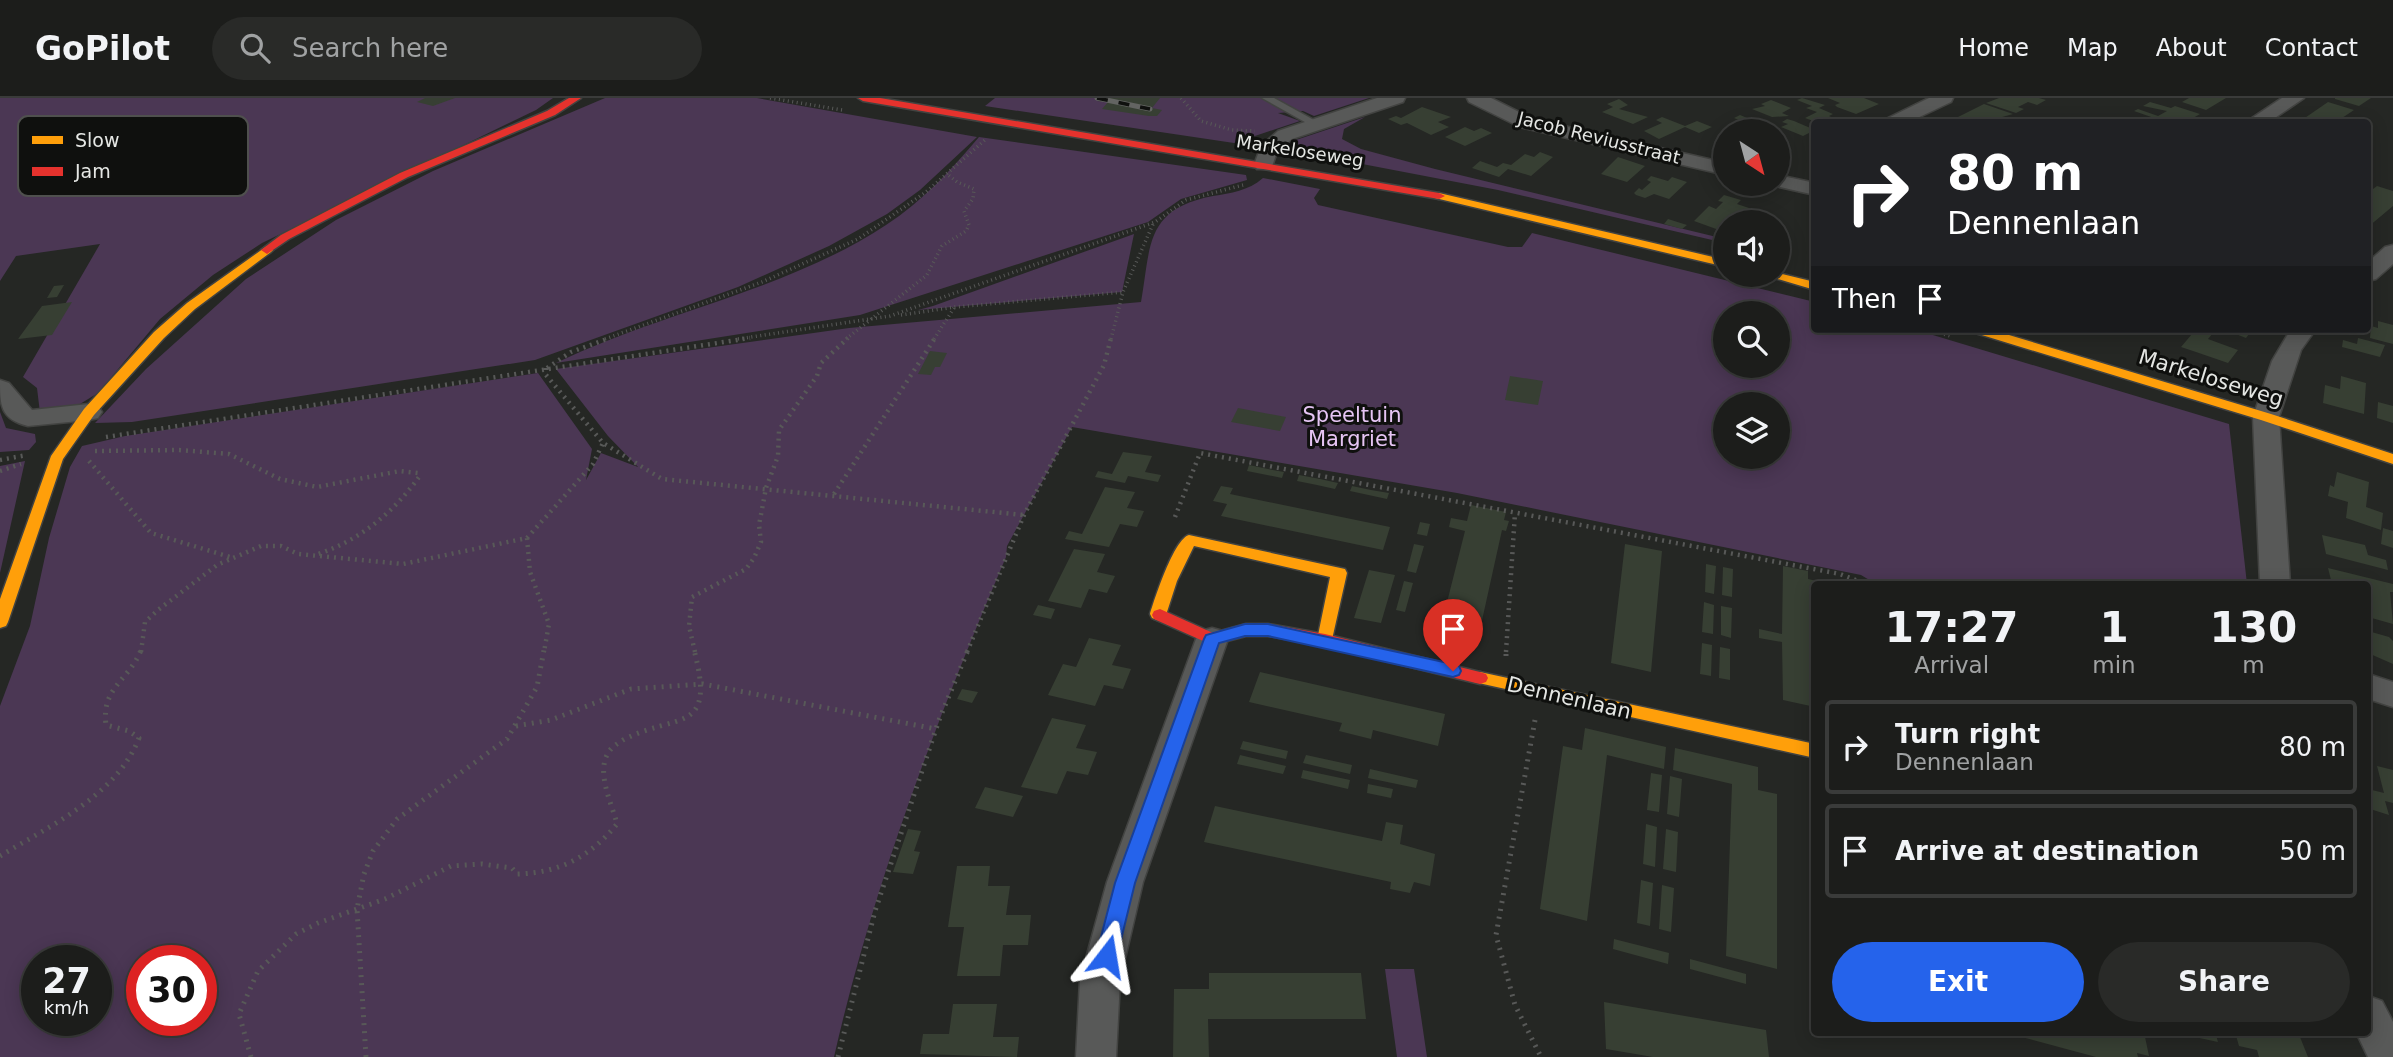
<!DOCTYPE html>
<style>
body{margin:0;font-family:"DejaVu Sans",sans-serif;background:#292a28;color:#f1f3f6;height:100vh;display:flex;flex-direction:column;font-size:26px;white-space:nowrap}
*{box-sizing:border-box;margin:0}
p{font-size:23px;color:#a0a2a3}
.icon{flex:none;width:38px;height:38px;fill:none;stroke:currentColor;stroke-width:2;stroke-linecap:round;stroke-linejoin:round}
.map{position:relative;flex:1;overflow:hidden}
.side{position:absolute;left:1811px;top:483px;width:560px;height:455px;display:flex;flex-direction:column;background:#1c1d1b;border-radius:7px;box-shadow:0 4px 18px #0003,0 0 0 2px #3a3b3a}
.side>*{flex:none}
.guide{position:absolute;left:1811px;top:21px;width:560px;height:214px;border-radius:7px;box-shadow:0 4px 18px #0003,0 0 0 2px #3a3b3a;background:#202124;color:#fff;overflow:hidden}
.needle{width:46px;rotate:144deg}
.tools{position:absolute;left:1713px;top:21px;display:grid;gap:14px}
.tools a{display:grid;place-items:center;width:77px;height:77px;border-radius:50%;background:#1c1d1b;box-shadow:0 4px 18px #0003,0 0 0 2px #3a3b3a;font-size:35px}
.speed{position:absolute;left:21px;top:847px;display:flex;gap:14px;font-size:35px;font-weight:700;text-align:center}
.speed>*{display:grid;place-content:center;width:91px;height:91px;border-radius:50%;background:#1c1d1b;box-shadow:0 4px 18px #0003,0 0 0 2px #3a3b3a;line-height:1}
.speed small{font-size:18px;font-weight:400}
.speed .limit{border:10px solid #d22;background:#fff;color:#111}
.pin{position:absolute;display:grid;place-items:center;width:60px;height:60px;color:#fff;margin:-72px -30px;border-radius:50% 50% 50% 0;rotate:-45deg;box-shadow:0 0 7px #0007}
.pin .icon{rotate:45deg}
.me{position:absolute;width:77px;margin:-38px;rotate:14deg;stroke-linejoin:round;filter:drop-shadow(0 0 5px #0008)}
.turn{display:flex;align-items:center;gap:24px;height:147px;padding:0 21px;font-size:32px}
.turn .icon{width:91px;height:91px;stroke-width:2.5}
.turn b{display:block;font-size:49px;line-height:60px}
.then{display:flex;align-items:center;height:66px;padding:0 21px;background:#0003;gap:14px;font-size:26px}
.eta{display:flex;justify-content:space-evenly;align-items:center;height:119px;text-align:center}
.eta b{font-size:42px;font-weight:700;line-height:49px}
.action{display:flex;gap:14px;margin-top:auto;padding:14px 21px}
.action a{flex:1;height:80px;border-radius:42px;background:#2563eb;color:#fff;font-size:28px;font-weight:700;line-height:80px;text-align:center}
.action a+a{background:#292a28;color:#f1f3f6}
ul{padding:0;list-style:none}
li{display:flex;align-items:center;gap:21px;height:94px;margin:0 14px 10px;padding:0 7px;border:4px solid #3a3b3a;border-radius:7px}
li div{flex:1}
li b{display:block;font-size:26px}
li em{font-style:normal}
header{display:flex;align-items:center;gap:42px;box-sizing:border-box;height:98px;padding:0 35px;background:#1c1d1b;border-bottom:2px solid #3a3b3a}
header strong{font-size:33px}
nav{display:flex;gap:38px;margin-inline-start:auto;font-size:24px}
.search{width:490px;height:63px;background:#292a28;display:flex;align-items:center;gap:18px;box-sizing:border-box;padding:0 24px;border-radius:38px;color:#a0a2a3;font-size:26px}
.map>svg:first-child{display:block}
</style>
<header>
<strong>GoPilot</strong>
<div class="search"><svg class="icon" aria-label="search" viewBox="0 0 24 24"><circle cx="10" cy="10" r="6"/><path d="M15 15l6 6"/></svg>Search here</div>
<nav><a>Home</a><a>Map</a><a>About</a><a>Contact</a></nav>
</header>
<div class="map">
<svg width="2393" height="959" viewBox="0 0 2393 959">
<rect width="100%" height="100%" fill="#252724"/>
<path fill="#4b3754" fill-rule="evenodd" d="M0 0H553L536 12 262 145 213 177 160 221 98 295 75 309 40 315 37 290 23 279 100 146 16 158 0 183Z
M605 0H757L977 39 920 92 887 116 829 148 738 189 535 262 132 324 95 325 146 271 246 181 336 122 433 73Z
M995 0H1369L1314 18 1303 13 1278 15 1300 23 1234 45 985 8Z
M1365 19 1344 31 1342 41 1361 51 1435 71 1725 141V145L1498 92 1310 56 1286 54 1289 47 1296 42Z
M979 39 1246 77 1247 82 1181 101 1148 124 860 217 556 265C663 213 786 193 886 127 923 103 951 72 979 39Z
M1263 80 1320 91 1314 100 1318 107 1508 149H1522L1532 135 1815 204V231H1913L2229 326 2247 486H1876L1861 477 1457 395 1072 329 1007 448 1006 459C937 621 873 787 834 959H0V608L30 528 49 440 70 369 82 348 125 338 538 275 592 351 586 382 601 355 638 369 608 338 556 271 849 230 1141 204C1151 147 1145 111 1213 98 1231 95 1248 93 1263 80ZM1726 215H1778V268H1726ZM1726 306H1778V359H1726ZM37 863H96V922H37ZM142 863H201V922H142Z
M1134 136 1122 194 918 212 933 208Z
M0 314 6 330 35 336 36 344 29 352 0 354Z
M25 363 0 475V368Z
M1385 871H1414L1427 959H1397Z"/>
<path fill="#373f33" d="M425 0H455L433 8 417 4Z
M1100 0H1160L1152 10 1162 12 1157 18H1149L1102 11 1108 4 1097 3Z
M1802 0 1825 7 1819 10 1833 16 1829 18 1839 23 1816 24 1805 20 1817 14 1806 10 1812 8 1797 2Z
M1828 0H1864L1879 6 1856 16 1837 9 1835 7 1840 5Z
M1999 0H2039L2046 2 2037 7 2028 4 2018 9 2024 11 2016 15 1986 5Z
M2189 0H2226L2206 12 2182 4Z
M2371 0 2359 8 2335 1V0Z
M1619 1 1628 7 1619 11 1648 19 1633 26 1602 14 1613 9 1607 6Z
M1771 2 1791 10 1782 15 1789 18 1772 19 1752 11 1765 8 1761 6Z
M2150 4 2171 10 2175 8 2200 16 2186 24 2117 23 2124 19 2136 23 2141 20 2150 23 2154 20 2134 13 2138 11 2158 18 2167 13 2143 8Z
M2328 4 2354 12 2336 24H2299Z
M1984 6 2013 16 1995 21 2003 24H1969L1956 20Z
M1422 9 1451 19 1438 24 1449 29 1431 37 1407 25 1401 27 1388 21 1396 18 1401 20Z
M1740 17 1769 29 1763 32 1734 20Z
M1662 19 1685 28 1697 23 1712 29 1699 35 1685 29 1659 41 1644 33 1662 25 1656 22Z
M1787 21 1794 23 1815 32 1803 38 1781 29 1788 26 1782 24Z
M1465 29 1474 33 1481 30 1492 35 1465 48 1445 39Z
M1540 54 1553 59 1531 78 1508 71 1499 79 1472 70 1480 63 1497 69 1503 65 1511 67 1525 56 1534 59Z
M1618 59 1645 68 1627 84 1601 76Z
M1651 78 1668 83 1672 79 1687 84 1669 101 1654 96 1645 100 1636 97 1634 95 1639 90 1642 92 1651 84 1647 82Z
M2377 88 2393 93V108L2368 129V89L2373 91Z
M1724 97 1741 102 1737 106 1752 111 1740 124H1726L1719 132 1694 123 1709 108 1716 111 1723 104 1718 103Z
M1668 121 1687 127 1682 131 1664 126Z
M64 187 57 199 47 200 54 188Z
M72 204 52 237 18 241 42 208Z
M2378 223 2393 227V246L2370 240 2371 228 2378 230Z
M2179 231H2202L2213 235 2208 241 2238 252 2228 265 2196 254 2181 249 2192 236Z
M2223 231H2253L2246 240Z
M2358 240 2385 247 2380 259 2342 249 2343 242 2357 246Z
M930 253 947 255 940 269H935L931 277 918 276Z
M1510 278 1543 283 1538 307 1505 302Z
M2341 278 2366 285 2364 316 2323 305 2325 287 2340 291Z
M2378 304 2393 308V325L2377 320Z
M1238 310 1286 319 1280 333 1231 324Z
M1123 354 1152 358 1145 374 1161 377 1158 384 1128 378 1125 385 1095 379 1098 373 1112 376Z
M1249 367 1268 371 1284 374 1282 380 1247 373Z
M2337 374 2369 384 2366 409 2383 415 2381 432 2346 420 2348 404 2328 398 2330 387 2334 389Z
M1299 377 1320 381 1338 385 1335 391 1317 387 1297 383Z
M1221 388 1233 390 1230 396 1390 429 1383 452 1221 418 1227 406 1213 403Z
M1352 388 1371 392 1389 395 1387 401 1350 393Z
M1105 389 1135 394 1127 410 1144 413 1137 429 1120 426 1109 449 1065 441 1069 433 1082 436Z
M1471 407 1506 414 1504 422 1509 423 1506 433 1502 432 1479 536 1441 528 1465 433 1449 429 1451 420 1467 423Z
M1420 424 1430 426 1427 438 1417 436Z
M2383 430 2393 433V450L2381 446Z
M2322 437 2365 447 2368 457 2386 462 2388 472 2326 456Z
M1414 446 1424 448 1416 475 1407 473Z
M1625 446 1662 453 1651 574 1611 565Z
M1074 451 1105 456 1097 474 1115 478 1107 495 1089 491 1081 510 1048 503Z
M1706 466 1716 468 1714 496 1705 494Z
M1783 468 1808 473V481L1821 484V486H1815V609L1783 602 1782 544 1759 540V531L1782 536Z
M1723 469 1733 471 1732 499 1722 497Z
M2328 470 2393 486V494H2390L2393 526 2368 519V486H2332Z
M1369 472 1395 477 1381 525 1354 520Z
M1404 483 1413 485 1405 514 1396 512Z
M1704 504 1714 507 1713 536 1702 534Z
M1038 507 1055 511 1051 521 1033 517Z
M1721 508 1732 510 1731 540 1721 537Z
M2368 533 2389 539 2393 543V566L2368 555Z
M1089 540 1121 547 1112 567 1131 571 1123 591 1104 587 1095 608 1048 597 1063 566 1076 569Z
M1702 545 1712 547 1711 578 1700 576Z
M1720 549 1730 551V582L1719 580Z
M1260 574 1445 616 1438 648 1373 632 1371 641 1339 633 1342 625 1249 604Z
M962 591 978 594 972 605 957 601Z
M1052 620 1086 627 1076 650 1097 654 1088 677 1067 673 1057 696 1021 689Z
M1585 630 1666 649 1664 671 1607 657 1587 823 1540 811 1563 648 1582 652Z
M1243 643 1288 653 1286 661 1240 651Z
M1675 650 1758 669V692L1777 696V871L1726 858 1732 686 1673 672Z
M1240 657 1286 668 1283 676 1237 666Z
M1306 657 1352 667 1350 676 1303 665Z
M2377 668 2393 672V705L2385 703 2389 717 2370 711 2368 691 2384 695Z
M1370 671 1418 682 1416 690 1368 680Z
M1303 672 1350 682 1348 691 1301 680Z
M1651 675 1662 677 1659 714 1647 712Z
M1670 678 1682 681 1679 719 1667 716Z
M1368 686 1393 691 1391 700 1367 695Z
M985 689 1023 698 1013 719 975 710Z
M1215 708 1382 743 1386 724 1403 727 1400 746 1435 756 1430 788 1414 784 1410 795 1390 791 1391 784 1204 744Z
M1646 726 1657 729 1655 769 1643 766Z
M908 731 921 733 914 753 920 754 913 776 893 774Z
M1666 731 1678 734 1676 774 1663 771Z
M957 768H990L988 788H1010L1006 817H1031L1028 847H1003L1000 878H957L964 829H948Z
M1641 782 1653 785 1650 828 1637 825Z
M1662 787 1674 790 1671 834 1659 831Z
M1614 841 1669 855 1668 866 1613 851Z
M1690 861 1746 876V886L1690 871Z
M1209 875H1361L1366 921H1208L1209 959H1173L1174 891H1209Z
M1604 904 1766 932 1769 959H1653L1606 951Z
M953 906H997L993 939H1019L1017 959 920 956 923 936H949Z
M2003 934H2144L2149 958 2137 955 2138 959H2096Z
M2181 934H2215L2218 944 2181 936Z
M2235 934H2298L2308 959H2259L2257 952 2239 948Z"/>
<g fill="none" stroke-linecap="round" stroke-linejoin="round">
<g stroke="#424341" stroke-width="3">
<path id="lane" d="M1262 0H1274L1321 26 1312 28Z"/>
</g>
<g stroke="#424341" stroke-width="3">
<path id="street" d="M1377 0H1405L1403 4 1292 41 1277 54 1271 71H1257L1254 67 1261 48 1278 33Z
M1467 0H1491L1533 21 1726 65V77L1520 29 1469 4Z
M1929 0H1953L1951 4 1909 24H1885L1888 20Z
M2282 0H2304L2269 24H2246Z
M1778 77 1815 85V97L1771 87 1778 86Z
M2393 147V166L2376 181 2368 183V164L2385 149Z
M2291 231H2316L2301 252 2279 319 2290 486H2260L2253 319 2272 263Z
M0 282 9 285 32 312 89 306 98 308 102 314 98 320 89 322 28 328C0 321 0 307 0 282Z
M1212 530 1223 533 1228 541 1143 784 1120 882 1116 959H1076L1080 882 1107 784 1196 541 1201 533Z
M2368 576 2393 584V609L2368 601Z
M2368 898 2382 903 2393 924V959H2368L2356 934H2368Z"/>
</g>
<g stroke="#424341" stroke-width="3">
<path id="slow" d="M1439 95 1726 162V169L1435 100 1433 98Z
M267 148 273 152 271 154 195 211 164 240 94 317 63 361 8 524 6 528 0 530V501L51 358 84 311 154 234 187 205Z
M1778 175 1815 184V192L1764 177Z
M1970 231H1989L2271 316 2393 356V366L2261 322 1972 234Z
M1189 437 1345 471 1347 475 1331 546H1319L1317 542 1330 479 1194 448 1177 483 1167 514 1168 517 1160 523 1152 520 1150 516C1155 500 1174 441 1189 437Z
M1480 574 1815 646V660L1474 584 1472 580 1474 576Z"/>
</g>
<g stroke="#424341" stroke-width="3">
<path id="jam" d="M569 0H581L555 17 408 79 289 141 267 156 261 152 281 137 400 75 547 13Z
M858 0H880L1439 95 1445 98 1439 101 863 3Z
M1160 511 1213 535 1246 526H1268L1325 536 1480 574 1486 576 1488 580 1486 584 1480 586 1325 548 1268 538H1246L1212 547 1154 521 1152 517 1154 513Z"/>
</g>
<path stroke="#585958" stroke-width="3.5" stroke-dasharray="1 3.5" stroke-linecap="butt" d="M770 0 842 12
M1181 0 1201 23 1232 32 1255 33
M901 217 955 209 1123 194
M1927 231 1950 238
M605 241 762 184 858 141 926 94 985 42
M738 241 890 218 1155 124 1186 102 1243 87
M846 241 927 177 942 148 966 133 969 127 964 113 973 101 974 91 957 84 947 76
M934 241 954 210
M1111 241 1123 194 1154 124"/>
<path stroke="#585958" stroke-width="4.5" stroke-dasharray="2 5" stroke-linecap="butt" d="M546 270V277L603 345 662 381 1024 417
M547 270 571 254 610 240
M106 339 750 240
M95 353 179 352 229 356 280 381 317 389 400 373 418 375 419 379C393 415 360 442 318 456
M0 362 27 357
M89 363 151 435 230 459
M0 373 21 366
M834 396 935 240
M1175 419 1200 355 1840 476 1866 486
M527 440 530 474 549 526 544 554
M141 554 145 524 158 512 217 467 261 448H281L298 456 403 466 527 440 593 366 603 345
M695 554 689 528 692 499 746 471 754 460 761 444 759 427 766 390 778 358 779 332 817 278 821 265 848 240
M967 554 1024 417 1104 267 1111 240
M1506 554 1515 415"/>
<path stroke="#585958" stroke-width="5" stroke-dasharray="2 6" stroke-linecap="butt" d="M1506 558V552
M1535 622 1496 837 1515 907 1541 959
M516 628 551 622 631 591 703 586 936 631
M0 758C50 728 117 697 139 640L129 633 106 627C101 589 129 583 141 552
M251 959 239 916 258 873 296 836 318 825 385 801 451 768 482 766 512 770 517 776C559 775 590 759 617 726 612 706 597 677 607 657 610 650 617 646 623 642 676 614 717 638 694 552
M366 959 357 811 364 776 373 753 397 721 507 641 537 589 544 552
M838 959 875 813 939 622 968 552"/>
<use href="#lane" fill="#585958" fill-rule="evenodd"/>
<use href="#street" fill="#585958" fill-rule="evenodd"/>
<use href="#slow" fill="#ff9f0a" fill-rule="evenodd"/>
<use href="#jam" fill="#e5322d" fill-rule="evenodd"/>
<g stroke="#636462" stroke-width="5">
<path id="rail" d="M1097 0 1150 11"/>
</g>
<use href="#rail" stroke="#0f100e" stroke-width="3.5" stroke-dasharray="11" stroke-linecap="butt"/>
</g>
<path fill="#2563eb" stroke="#184099" stroke-width="2" d="M1245 526H1268L1453 566 1459 568 1461 573 1459 577 1453 579 1268 538H1245L1219 545 1135 785 1117 858 1114 864 1107 867 1099 864 1096 858 1115 785 1204 541 1206 537Z"/>
<g text-anchor="middle" stroke-width="6" stroke-linejoin="round" paint-order="stroke">
<g font-size="18" fill="#e5e7e4" stroke="#0f100e">
<text transform="translate(1599 40) rotate(14)" y="6">Jacob Reviusstraat</text>
<text transform="translate(1300 53) rotate(9)" y="6">Markeloseweg</text>
</g>
<g font-size="21" fill="#e5e7e4" stroke="#0f100e">
<text transform="translate(2211 280) rotate(17)" y="7">Markeloseweg</text>
<text transform="translate(1569 600) rotate(13)" y="7">Dennenlaan</text>
</g>
<g font-size="21" fill="#e6c5f4" stroke="#0f100e">
<text x="1352" y="324">Speeltuin<tspan x="1352" dy="24">Margriet</tspan></text>
</g>
</g>
<rect x="18" y="18" width="230" height="80" rx="10" fill="#0f100e" stroke="#4f504e" stroke-width="2"/>
<rect x="32" y="38" width="31" height="8" fill="#ff9f0a"/>
<rect x="32" y="69" width="31" height="9" fill="#e5322d"/>
<g font-size="19" fill="#e5e7e4">
<text x="75" y="49">Slow</text>
<text x="75" y="80">Jam</text>
</g>
</svg>
<div class="tools">
<a><svg class="needle" viewBox="-14 -14 28 28"><path d="M0-13l5 13h-10z" fill="#e53935"/><path d="M0 13l5-13h-10z" fill="#a0a2a3"/></svg></a>
<a><svg class="icon" aria-label="sound" viewBox="0 0 24 24"><path d="M4 9h4l5-4v14l-5-4H4zM17 9q2 3 0 6"/></svg></a>
<a><svg class="icon" aria-label="search" viewBox="0 0 24 24"><circle cx="10" cy="10" r="6"/><path d="M15 15l6 6"/></svg></a>
<a><svg class="icon" aria-label="layers" viewBox="0 0 24 24"><path d="M12 4l9 5-9 5-9-5zM3 14l9 5 9-5"/></svg></a>
</div>
<div class="speed"><div>27<small>km/h</small></div><div class="limit">30</div></div>
<div class="pin" style="left:1453px;top:573px;background:#d93025"><svg class="icon" aria-label="arrive" viewBox="0 0 24 24"><path d="M6 21V4h12l-3 4 3 4H6"/></svg></div>
<svg class="me" style="left:1107px;top:858px" viewBox="-20 -20 40 40"><path d="M0-17L14 15 0 8-14 15z" fill="#2563eb" stroke="#fff" stroke-width="4"/></svg>
<div class="guide">
<div class="turn"><svg class="icon" aria-label="right" viewBox="0 0 24 24"><path d="M7 20v-9h11M14 6l5 5-5 5"/></svg><div><b>80 m</b>Dennenlaan</div></div>
<div class="then">Then<svg class="icon" aria-label="arrive" viewBox="0 0 24 24"><path d="M6 21V4h12l-3 4 3 4H6"/></svg></div>
</div>
<section class="side">
<div class="eta">
<div><b>17:27</b><p>Arrival</p></div>
<div><b>1</b><p>min</p></div>
<div><b>130</b><p>m</p></div>
</div>
<ul>
<li><svg class="icon" aria-label="right" viewBox="0 0 24 24"><path d="M7 20v-9h11M14 6l5 5-5 5"/></svg><div><b>Turn right</b><p>Dennenlaan</p></div><em>80 m</em></li>
<li><svg class="icon" aria-label="arrive" viewBox="0 0 24 24"><path d="M6 21V4h12l-3 4 3 4H6"/></svg><div><b>Arrive at destination</b></div><em>50 m</em></li>
</ul>
<div class="action"><a>Exit</a><a>Share</a></div>
</section>
</div>
